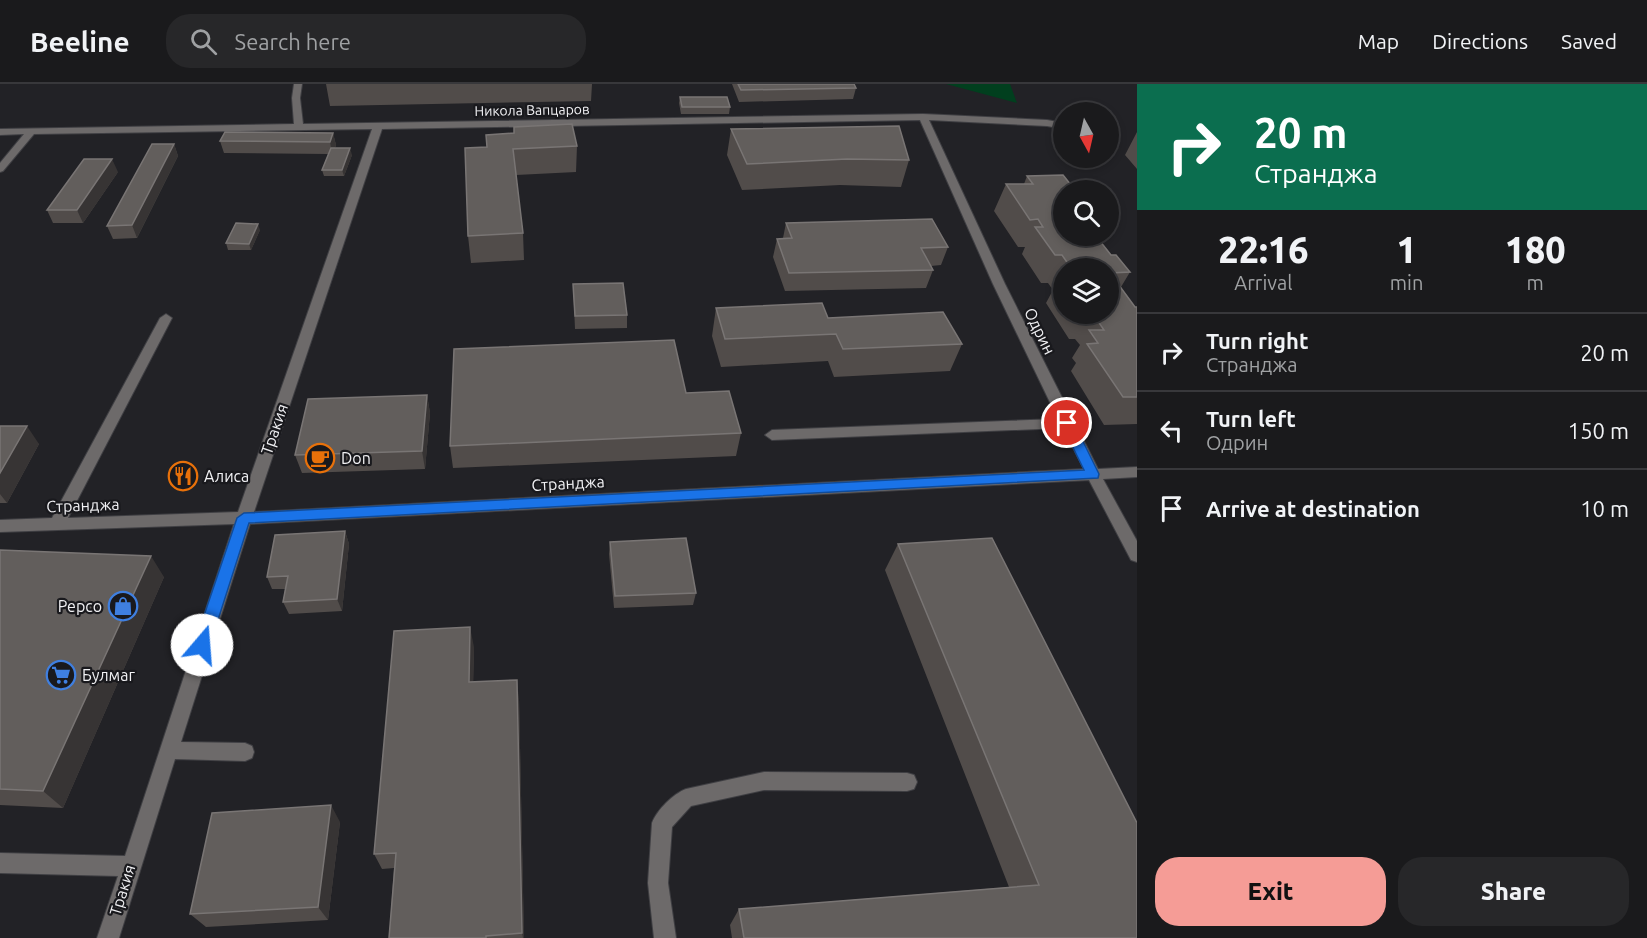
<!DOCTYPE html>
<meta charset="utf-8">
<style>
body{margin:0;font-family:Ubuntu,sans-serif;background:#272729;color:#f1f3f6;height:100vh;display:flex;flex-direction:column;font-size:22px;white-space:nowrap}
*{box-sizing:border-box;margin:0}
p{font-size:20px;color:#9fa1a3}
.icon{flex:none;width:33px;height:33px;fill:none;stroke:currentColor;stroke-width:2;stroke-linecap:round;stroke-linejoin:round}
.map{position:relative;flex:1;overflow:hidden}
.sheet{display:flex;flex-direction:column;background:#1a1a1c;width:510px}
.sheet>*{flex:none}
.hud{background:#0b6e4f;color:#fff;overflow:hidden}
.needle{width:39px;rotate:172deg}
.controls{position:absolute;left:1053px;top:18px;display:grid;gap:12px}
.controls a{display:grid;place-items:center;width:66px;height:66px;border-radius:50%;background:#1a1a1c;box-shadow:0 3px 9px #0003,0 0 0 2px #38383b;font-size:30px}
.pin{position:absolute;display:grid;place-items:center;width:51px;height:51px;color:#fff;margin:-26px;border:3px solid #fff;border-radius:50%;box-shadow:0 2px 6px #0007}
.me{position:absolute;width:66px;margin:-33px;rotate:18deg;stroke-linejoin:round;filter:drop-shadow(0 0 4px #0008)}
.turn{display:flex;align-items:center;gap:21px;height:126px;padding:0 18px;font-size:27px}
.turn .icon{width:78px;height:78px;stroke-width:2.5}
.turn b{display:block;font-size:42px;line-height:51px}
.eta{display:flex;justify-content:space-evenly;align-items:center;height:102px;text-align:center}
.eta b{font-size:36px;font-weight:800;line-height:42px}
.action{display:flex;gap:12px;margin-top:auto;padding:12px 18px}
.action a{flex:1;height:69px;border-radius:24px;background:#f59c96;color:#111;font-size:24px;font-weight:800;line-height:69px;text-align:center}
.action a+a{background:#272729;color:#f1f3f6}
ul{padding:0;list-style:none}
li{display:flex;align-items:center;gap:18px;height:78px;padding:0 18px;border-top:2px solid #38383b}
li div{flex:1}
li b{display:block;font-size:22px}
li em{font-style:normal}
header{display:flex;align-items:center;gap:36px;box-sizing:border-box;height:84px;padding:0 30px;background:#1a1a1c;border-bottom:2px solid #38383b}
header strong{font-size:28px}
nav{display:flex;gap:33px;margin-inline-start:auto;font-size:21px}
.search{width:420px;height:54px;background:#272729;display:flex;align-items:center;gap:15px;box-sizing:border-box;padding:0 21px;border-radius:24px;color:#9fa1a3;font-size:22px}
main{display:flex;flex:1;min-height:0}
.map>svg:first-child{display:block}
</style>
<header>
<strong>Beeline</strong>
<div class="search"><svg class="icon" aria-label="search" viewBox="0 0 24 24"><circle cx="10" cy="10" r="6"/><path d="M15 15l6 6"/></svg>Search here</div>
<nav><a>Map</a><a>Directions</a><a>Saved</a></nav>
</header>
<main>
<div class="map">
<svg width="1137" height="854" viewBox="0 0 1137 854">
<rect width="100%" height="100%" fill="#222226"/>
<path fill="#013f1e" d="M946 0H1010L1017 19Z"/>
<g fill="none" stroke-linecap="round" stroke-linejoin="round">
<g stroke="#3f3f43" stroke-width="2">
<path id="minor" d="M294 0H302L300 14 303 40 923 30 1047 36 1064 39V45L1047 42 929 36 1005 200 1098 385 1137 383V393L1103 395 1137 457V478L1131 476 1089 396 250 440 181 658 245 659 252 662 254 668 252 674 245 677 175 675 119 854H97L118 792 0 789V769L125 772 234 440 0 448V436L52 434 160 234 166 230 172 234 68 434 238 428 372 45 34 50 3 87 0 88V79L24 50 0 51V45L294 40 292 14ZM920 36 993 200 1058 335 772 346 765 351 772 356 1063 344 1084 385 254 428 382 45Z
M764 688 907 689 914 691 917 698 914 705 907 707 764 706 691 722 672 743 668 799 676 854H654L648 799 652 739C657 726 673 710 686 705Z"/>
</g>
<use href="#minor" fill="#6d6a6a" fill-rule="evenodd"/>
</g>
<path fill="#514c4a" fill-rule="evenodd" d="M326 0H592L591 17 330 22Z
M732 0H854L856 4 853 15 739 18Z
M680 13 730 23 729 30H681L679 19Z
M731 45 909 76 901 103 840 101 742 106 727 71Z
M1137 48V85L1125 71Z
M333 49 336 61 335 64 352 71 344 92H324L322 86 328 70 224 69 220 57Z
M174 60 178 72 137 154 113 155 107 142Z
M577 62 576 88 516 91 523 149 524 176 471 179 468 152 465 64Z
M118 88 83 139H53L47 126Z
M1027 92 1064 106V152L1111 171 1130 188 1121 203 1135 223H1137V340L1104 341 1071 287 1076 279 1072 274 1080 261 1075 255H1069L1046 219 1053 206 1048 199H1041L1022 170 1025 163H1018L994 127 1006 100H1024ZM1064 184H1108V230H1064Z
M786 139 948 163 941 181 931 182 933 186 926 204 785 207 773 173 777 155 783 154Z
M260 146 251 166H228L226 159Z
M573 200 627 231V244L575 245Z
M716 224 828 234 962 260 950 287 834 293 828 277 721 283 712 252Z
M686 309 741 349 736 372 453 384 450 362Z
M427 311 430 329 425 385 302 389 295 371Z
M0 342 39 360 7 419H0Z
M345 447 349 460 342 527 289 530 283 518 285 505H272L267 493Z
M610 458 696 509 693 521 614 524 609 470Z
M898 460 1137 854H732L730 841 739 825 1009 803 885 486Z
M0 466 164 493 63 724 0 721Z
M474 563 473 598 519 615 524 854H389L394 784 382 785 374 770Z
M340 738 328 836 206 843 190 830Z"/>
<path fill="#373434" d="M333 49 336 61 332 70 330 58Z
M174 60 178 72 137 154 132 141Z
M350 64 352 71 344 92 342 86Z
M112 75 118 88 83 139 77 126Z
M258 140 260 146 251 166 249 160Z
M427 311 430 329 425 385 422 367Z
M27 342 39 360 7 419 0 410V389Z
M345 447 349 460 342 527 337 515Z
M151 472 164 493 63 724 43 707Z
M470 543 474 563 473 617 469 598Z
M517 596 519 615 524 854H523L522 849Z
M331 721 340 738 328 836 318 823Z"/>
<path fill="#625e5c" stroke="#797574" stroke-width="1.5" d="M738 0H854L856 4 741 6Z
M680 13H727L730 23H682Z
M572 40 577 62 513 65 523 149 468 152 465 64 487 63 486 51 514 49V43Z
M899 42 909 76 847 75 747 80 731 45Z
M225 48 333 49 330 58 220 57Z
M152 60H174L132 141 107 142Z
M331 64H350L342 86H322Z
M84 75H112L77 126H47Z
M1063 91 1075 106H1064V152H1096L1111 171H1116L1130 188 1110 189 1135 223H1137V313H1123L1087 260 1098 259 1089 246H1104L1093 230H1108V184H1071L1062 171H1055L1035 143H1043L1038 135 1030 136 1006 100H1033L1027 92Z
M932 135 948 163 921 164 933 186 789 189 777 155 792 154 786 139Z
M236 139 258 140 249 160 226 159Z
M623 199 627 231 575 232 573 200Z
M822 219 828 234 943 228 962 260 843 265 836 250 725 255 716 224Z
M674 256 686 309 729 307 741 349 450 362 454 265Z
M427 311 422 367 295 371 308 315Z
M0 342H27L0 389Z
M345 447 337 515 283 518 288 492 267 493 275 451Z
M686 454 696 509 615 512 610 458Z
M992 454 1137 739V854H744L739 825 1039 801 898 460Z
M0 466 151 472 43 707 0 705Z
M470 543 469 598 517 596 522 849 486 852V854H389L396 769 374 770 394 547Z
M331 721 318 823 190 830 212 729Z"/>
<path fill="#1a73e8" stroke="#114b97" stroke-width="1.5" d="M1067 335 1074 339 1099 390 1098 394 249 439 210 561 208 566 202 568 197 566 194 561 237 434 244 429 1084 386 1061 339Z"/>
<defs>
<g id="cafe-ring" transform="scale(1.5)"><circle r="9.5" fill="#19191d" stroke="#e8710a" stroke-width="1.5"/><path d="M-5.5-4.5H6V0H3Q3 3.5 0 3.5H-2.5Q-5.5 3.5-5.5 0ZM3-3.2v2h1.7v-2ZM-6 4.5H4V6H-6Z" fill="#e8710a"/></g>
<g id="restaurant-ring" transform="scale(1.5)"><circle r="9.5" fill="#19191d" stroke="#e8710a" stroke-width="1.5"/><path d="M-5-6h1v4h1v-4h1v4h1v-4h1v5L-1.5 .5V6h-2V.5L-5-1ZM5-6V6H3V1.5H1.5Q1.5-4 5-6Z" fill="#e8710a"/></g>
<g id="shop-ring" transform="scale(1.5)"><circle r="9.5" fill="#19191d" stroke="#3f7fe0" stroke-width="1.5"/><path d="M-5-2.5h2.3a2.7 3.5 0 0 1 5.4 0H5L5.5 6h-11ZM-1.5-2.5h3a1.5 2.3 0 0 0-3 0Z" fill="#3f7fe0"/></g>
<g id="supermarket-ring" transform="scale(1.5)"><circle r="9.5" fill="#19191d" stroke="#3f7fe0" stroke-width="1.5"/><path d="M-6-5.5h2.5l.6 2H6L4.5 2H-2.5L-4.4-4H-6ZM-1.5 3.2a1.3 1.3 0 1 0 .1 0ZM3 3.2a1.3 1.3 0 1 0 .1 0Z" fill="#3f7fe0"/></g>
</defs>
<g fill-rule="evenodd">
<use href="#cafe-ring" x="320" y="374"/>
<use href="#restaurant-ring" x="183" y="392"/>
<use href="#shop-ring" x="123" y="522"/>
<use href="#supermarket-ring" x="61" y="591"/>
</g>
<g text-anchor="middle" stroke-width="4.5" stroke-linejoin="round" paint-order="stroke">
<g font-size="14" fill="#f1f1f4" stroke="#19191d">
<text transform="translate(532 26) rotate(-1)" y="5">Никола Вапцаров</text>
</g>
<g font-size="16" fill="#f1f1f4" stroke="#19191d">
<text transform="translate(1040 247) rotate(64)" y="6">Одрин</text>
<text transform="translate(274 345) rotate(-71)" y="6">Тракия</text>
<text transform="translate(568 399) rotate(-3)" y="6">Странджа</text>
<text transform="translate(83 421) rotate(-2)" y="6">Странджа</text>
<text transform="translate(122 806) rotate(-73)" y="6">Тракия</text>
</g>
<g font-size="16" fill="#f1f1f4" stroke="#19191d" text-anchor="start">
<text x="341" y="380">Don</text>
<text x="204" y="398">Алиса</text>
<text x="102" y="528" text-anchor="end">Pepco</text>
<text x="82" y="597">Булмаг</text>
</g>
</g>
</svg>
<div class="controls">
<a><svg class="needle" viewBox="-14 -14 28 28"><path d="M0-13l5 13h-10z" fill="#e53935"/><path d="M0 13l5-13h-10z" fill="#9fa1a3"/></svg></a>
<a><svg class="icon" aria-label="search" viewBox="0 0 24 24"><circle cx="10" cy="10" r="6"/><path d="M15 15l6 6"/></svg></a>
<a><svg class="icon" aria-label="layers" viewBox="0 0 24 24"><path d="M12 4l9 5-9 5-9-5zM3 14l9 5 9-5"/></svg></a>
</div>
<div class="pin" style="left:1067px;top:339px;background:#d93025"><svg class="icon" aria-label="arrive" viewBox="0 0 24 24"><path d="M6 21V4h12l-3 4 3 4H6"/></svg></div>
<svg class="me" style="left:202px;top:561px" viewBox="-20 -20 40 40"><circle r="19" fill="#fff"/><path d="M0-13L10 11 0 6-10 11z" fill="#1a73e8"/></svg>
</div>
<section class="sheet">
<div class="hud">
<div class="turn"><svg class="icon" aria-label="right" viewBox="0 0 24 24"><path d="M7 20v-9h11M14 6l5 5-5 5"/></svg><div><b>20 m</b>Странджа</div></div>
</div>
<div class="eta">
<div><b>22:16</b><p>Arrival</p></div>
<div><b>1</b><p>min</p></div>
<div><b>180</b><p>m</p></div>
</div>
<ul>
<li><svg class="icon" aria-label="right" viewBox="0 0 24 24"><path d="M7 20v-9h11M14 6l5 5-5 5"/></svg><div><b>Turn right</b><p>Странджа</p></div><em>20 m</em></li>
<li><svg class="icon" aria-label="left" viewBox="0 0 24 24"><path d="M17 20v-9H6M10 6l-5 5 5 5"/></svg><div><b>Turn left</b><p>Одрин</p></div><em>150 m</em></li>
<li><svg class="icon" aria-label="arrive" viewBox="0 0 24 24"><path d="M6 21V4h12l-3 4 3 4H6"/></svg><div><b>Arrive at destination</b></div><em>10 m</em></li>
</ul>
<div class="action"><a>Exit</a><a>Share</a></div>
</section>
</main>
